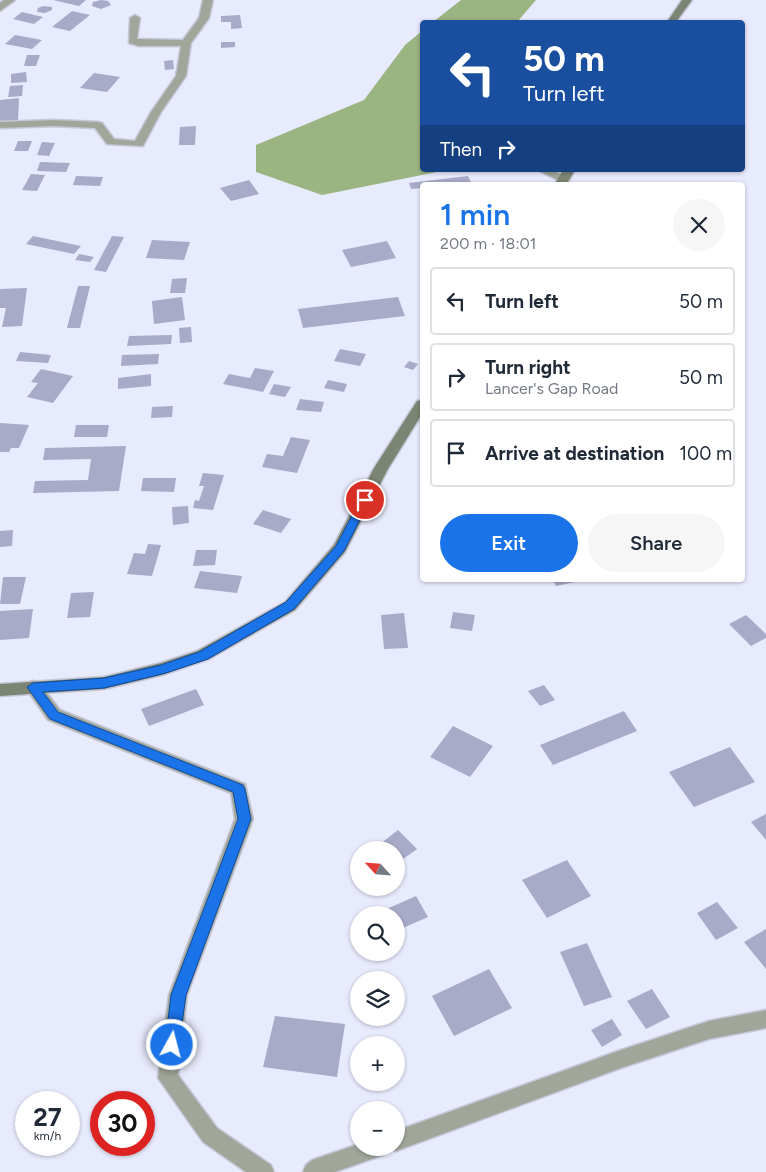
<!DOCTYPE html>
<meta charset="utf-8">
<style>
body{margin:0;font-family:Figtree,sans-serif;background:#f6f6f7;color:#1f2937;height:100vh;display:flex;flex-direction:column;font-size:19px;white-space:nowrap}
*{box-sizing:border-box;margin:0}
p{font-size:16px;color:#747a83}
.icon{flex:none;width:28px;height:28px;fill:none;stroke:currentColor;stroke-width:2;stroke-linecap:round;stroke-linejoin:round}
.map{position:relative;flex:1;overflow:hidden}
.panel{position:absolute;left:420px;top:182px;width:325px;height:400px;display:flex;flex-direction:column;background:#fff;border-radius:5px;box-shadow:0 1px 4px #0004}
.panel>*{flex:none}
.banner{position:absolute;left:420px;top:20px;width:325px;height:152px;border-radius:5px;box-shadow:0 1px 4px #0004;background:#1a4fa0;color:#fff;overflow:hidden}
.needle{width:32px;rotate:296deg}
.fabs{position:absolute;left:350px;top:841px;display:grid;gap:10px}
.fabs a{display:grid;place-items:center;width:55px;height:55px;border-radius:50%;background:#fff;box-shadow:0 1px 4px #0004;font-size:25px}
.speed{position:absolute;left:15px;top:1091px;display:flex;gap:10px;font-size:25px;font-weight:700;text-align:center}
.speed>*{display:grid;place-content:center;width:65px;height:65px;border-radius:50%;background:#fff;box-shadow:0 1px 4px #0004;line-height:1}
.speed small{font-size:12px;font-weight:400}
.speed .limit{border:8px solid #d22;background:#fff;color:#111}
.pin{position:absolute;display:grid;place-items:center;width:42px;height:42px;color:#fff;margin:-21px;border:2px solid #fff;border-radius:50%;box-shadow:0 1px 5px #0007}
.me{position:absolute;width:55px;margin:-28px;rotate:7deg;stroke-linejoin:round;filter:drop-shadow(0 0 4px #0008)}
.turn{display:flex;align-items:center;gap:18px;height:105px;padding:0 20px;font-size:22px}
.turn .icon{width:65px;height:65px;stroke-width:2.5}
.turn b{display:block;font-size:35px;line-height:42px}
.then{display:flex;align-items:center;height:48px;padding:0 20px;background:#0003;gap:10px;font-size:19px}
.round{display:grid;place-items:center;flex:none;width:52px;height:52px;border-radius:26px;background:#f6f6f7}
.summary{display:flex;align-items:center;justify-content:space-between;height:85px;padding:0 20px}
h1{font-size:30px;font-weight:600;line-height:38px;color:#1a73e8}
.cta{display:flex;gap:10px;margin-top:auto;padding:10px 20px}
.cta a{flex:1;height:58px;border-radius:30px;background:#1a73e8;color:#fff;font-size:20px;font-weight:600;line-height:58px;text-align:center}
.cta a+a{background:#f6f6f7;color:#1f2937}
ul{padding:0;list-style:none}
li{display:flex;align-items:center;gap:15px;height:68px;margin:0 10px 8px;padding:0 10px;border:2px solid #e0e1e3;border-radius:5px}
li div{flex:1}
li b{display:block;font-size:19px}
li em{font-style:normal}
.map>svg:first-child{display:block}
</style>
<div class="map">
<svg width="766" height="1172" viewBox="0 0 766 1172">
<rect width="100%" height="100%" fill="#e8eafd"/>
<path fill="#9bb582" d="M461 0H536L517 22H433Z
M422 31V170H447L322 195 256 172V145L364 100 405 45Z"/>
<path fill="#a8aac8" d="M53 0H86L79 6Z
M101 0 108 1 111 5 101 9 92 6 93 2Z
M43 6 52 7V10L45 13 37 12 38 8Z
M72 11 90 15 70 31 52 27Z
M22 12 43 17 34 24 13 19Z
M240 15 242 28 231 29V22H221V16Z
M15 35 42 40 32 49 5 44Z
M221 42H235V47L221 48Z
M27 55H40L36 66H24Z
M173 60 174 69 165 70 164 61Z
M26 72 27 82 11 83V74Z
M94 73 120 77 107 92 80 88Z
M23 85 22 96 8 97 10 86Z
M19 98 18 121 0 122V100Z
M196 126 195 145H179L180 127Z
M18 141H32L28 151H14Z
M42 142 55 143 49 156 37 155Z
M40 162 70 163 66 172 37 171Z
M31 174 45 175 37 191 22 190Z
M76 176 103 177 100 186 73 185Z
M468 176 471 182 422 185V188L411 189 409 183Z
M249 180 259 194 231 201 220 188Z
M33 236 81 246 74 254 26 244Z
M112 236 124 237 106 272 94 270Z
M152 240 190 242 184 260 146 258Z
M387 241 396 258 351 267 342 250Z
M79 254 94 257 90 262 75 260Z
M187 278 185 293H170L172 279Z
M78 286H90L80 328H67Z
M27 288 22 326 2 327 6 308H0V289Z
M182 297 185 320 154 324 152 301Z
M398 297 405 316 303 328 298 309Z
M191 327 192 342 180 343 179 328Z
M172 335 171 344 127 346 129 336Z
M340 349 366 354 360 366 334 361Z
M20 352 51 355 48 363 16 361Z
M159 354 158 364 121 366 122 355Z
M409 361 418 364 413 370 404 367Z
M255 368 274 371 263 392 223 384 229 374 250 378Z
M41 369 73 376 53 403 27 397 38 383 31 382Z
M151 374V386L118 389V378Z
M328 380 347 384 344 392 324 388Z
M274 384 291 387 285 397 269 394Z
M300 399 324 402 321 412 296 410Z
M173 406 172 417 151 418 152 407Z
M0 423 29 425 19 448H11L9 452H0Z
M76 425H109L107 437H74Z
M291 437 310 440 297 473 262 467 267 454 283 456Z
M126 446 119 491 33 493 35 481 88 480 91 459 43 460 45 448Z
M203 473 224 475 213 510 193 508 195 500 199 501 204 486H199Z
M143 478H176L174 492 141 491Z
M188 506 189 523 173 525 172 507Z
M263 510 291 519 281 533 253 524Z
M13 530 12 546 0 547V531Z
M148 544 161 545 152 576 127 574 134 553 145 554Z
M196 550H217L215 565 193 566Z
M200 571 242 576 237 593 194 588Z
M3 577H26L20 604H0Z
M553 580H580V581L556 586Z
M94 592 90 617 67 618 71 593Z
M33 609 29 638 0 640V611Z
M453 612 475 615 472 631 450 628Z
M404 613 408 648 384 649 381 615Z
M746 615 766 634V638L751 646 729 624Z
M544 685 555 700 540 706 528 691Z
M196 689 204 705 149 726 141 709Z
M624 711 637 731 553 765 540 745Z
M453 726 493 746 470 777 430 757Z
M730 747 755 782 694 807 669 772Z
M766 814V840L751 822Z
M398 830 417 849 396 864V850H378L375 848Z
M567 860 591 896 547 918 522 880Z
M416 896 428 917 396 931V915H385L382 911Z
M717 902 738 928 716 940 697 913Z
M766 929V969L744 942Z
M587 943 612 997 584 1006 560 952Z
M489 969 512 1008 454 1036 432 996Z
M652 989 670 1017 646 1029 627 1001Z
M275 1016 345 1024 337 1077 263 1067Z
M612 1019 622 1035 602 1047 591 1030Z"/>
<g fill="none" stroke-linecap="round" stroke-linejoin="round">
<g stroke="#c6c8da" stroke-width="3">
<path id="lane" d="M4 0H15L0 11V3Z
M203 0H213L209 18 191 43 186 76 161 112 143 146 107 144 95 128 54 126 0 128V122L54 120 98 122 102 123 114 139 135 141 151 112 176 76 181 46H139L129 43 130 18 135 15 140 18 137 39 183 40 199 18Z
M537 170H552L570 179 564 182 560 181Z
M766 1010V1028L709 1039 621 1068 396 1151 389 1148H396V1131L621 1050 709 1021Z
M359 1144V1148H386L383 1155 335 1172H303L306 1165 312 1160Z"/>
</g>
<g stroke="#c6c8da" stroke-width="3">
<path id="street" d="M33 681 39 683 60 710 245 784 253 819 187 995 178 1075 217 1128 271 1165 274 1172H246L203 1142 158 1078 169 995 235 819 231 793 48 720 25 687 27 683Z"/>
</g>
<g stroke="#c6c8da" stroke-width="3">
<path id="secondary" d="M682 0H692L676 22H667Z
M563 170H575L566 185H554Z
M422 400V414L388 469 345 552 295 610 209 659 162 675 104 689 0 696V684L104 677 161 663 197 651 285 602 334 545 374 468 417 401Z"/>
</g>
<use href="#lane" fill="#a0a79a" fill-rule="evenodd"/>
<use href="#street" fill="#a0a79a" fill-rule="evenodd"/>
<use href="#secondary" fill="#7c8573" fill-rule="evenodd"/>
</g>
<path fill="#1a73e8" stroke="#114b97" d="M365 496 370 500 344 551 294 609 208 659 166 673 104 688 43 692 58 712 243 785 245 789 251 819 186 995 179 1045 177 1050 172 1052 167 1050 165 1045 171 995 238 819 233 792 50 719 27 687 33 683 104 678 161 665 199 652 286 602 336 546 360 500Z"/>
</svg>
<div class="fabs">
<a><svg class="needle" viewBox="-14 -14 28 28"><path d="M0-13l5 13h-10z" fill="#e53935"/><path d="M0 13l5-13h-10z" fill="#747a83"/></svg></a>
<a><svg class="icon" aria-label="search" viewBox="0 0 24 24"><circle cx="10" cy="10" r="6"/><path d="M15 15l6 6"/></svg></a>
<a><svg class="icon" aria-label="layers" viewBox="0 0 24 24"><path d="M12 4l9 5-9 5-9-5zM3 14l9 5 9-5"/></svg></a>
<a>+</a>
<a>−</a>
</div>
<div class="speed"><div>27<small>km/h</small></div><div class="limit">30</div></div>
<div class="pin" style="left:365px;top:500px;background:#d93025"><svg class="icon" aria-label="arrive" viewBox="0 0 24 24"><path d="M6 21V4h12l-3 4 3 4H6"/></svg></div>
<svg class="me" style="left:172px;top:1045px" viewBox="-20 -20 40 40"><circle r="17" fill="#1a73e8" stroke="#fff" stroke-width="3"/><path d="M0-11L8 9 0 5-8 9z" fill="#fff"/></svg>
<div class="banner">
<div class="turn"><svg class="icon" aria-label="left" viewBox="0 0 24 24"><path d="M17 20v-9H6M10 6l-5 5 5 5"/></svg><div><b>50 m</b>Turn left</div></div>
<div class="then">Then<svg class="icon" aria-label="right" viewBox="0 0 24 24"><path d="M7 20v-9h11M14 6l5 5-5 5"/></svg></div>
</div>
<section class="panel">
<div class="summary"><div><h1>1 min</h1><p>200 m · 18:01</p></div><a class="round"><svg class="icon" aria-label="close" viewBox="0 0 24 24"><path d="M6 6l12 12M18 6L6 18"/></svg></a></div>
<ul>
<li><svg class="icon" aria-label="left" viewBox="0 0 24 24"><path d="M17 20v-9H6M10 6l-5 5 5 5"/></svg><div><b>Turn left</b></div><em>50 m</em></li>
<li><svg class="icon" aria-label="right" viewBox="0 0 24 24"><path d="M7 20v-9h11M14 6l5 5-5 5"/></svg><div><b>Turn right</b><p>Lancer's Gap Road</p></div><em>50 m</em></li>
<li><svg class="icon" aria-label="arrive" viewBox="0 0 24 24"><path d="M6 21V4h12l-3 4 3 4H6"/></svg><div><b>Arrive at destination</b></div><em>100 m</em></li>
</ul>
<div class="cta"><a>Exit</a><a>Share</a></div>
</section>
</div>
